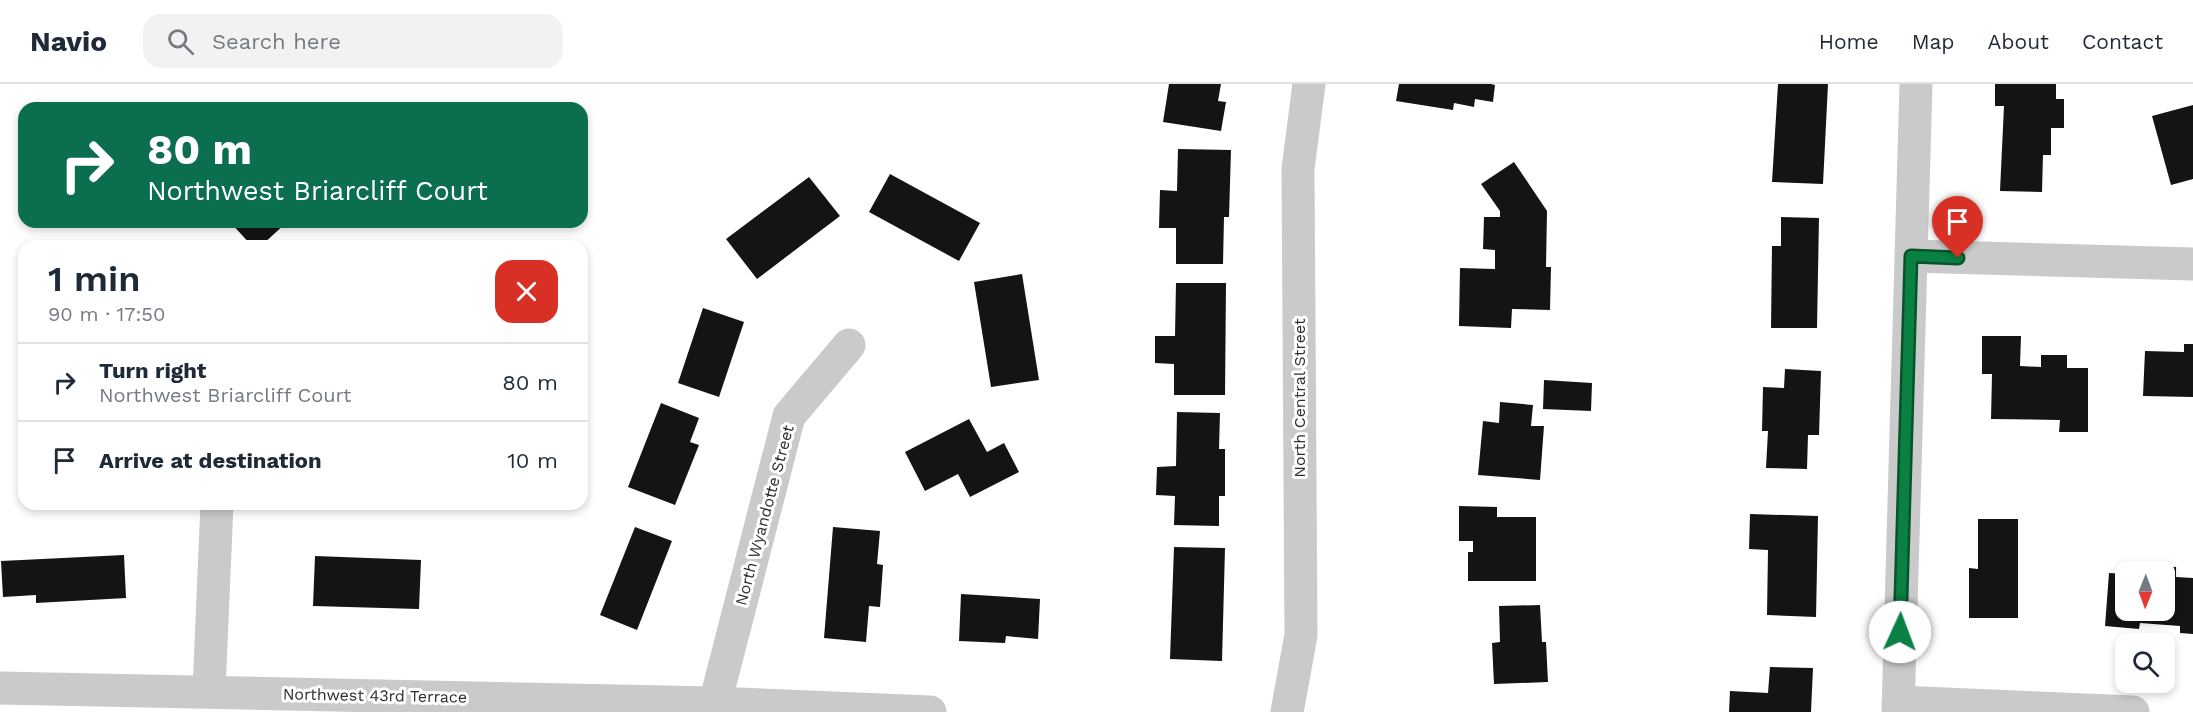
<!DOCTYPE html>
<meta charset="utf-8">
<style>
body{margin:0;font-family:"Work Sans",sans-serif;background:#f2f2f3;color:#1f2937;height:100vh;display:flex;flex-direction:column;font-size:22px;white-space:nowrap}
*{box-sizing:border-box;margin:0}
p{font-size:20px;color:#747a83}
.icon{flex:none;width:33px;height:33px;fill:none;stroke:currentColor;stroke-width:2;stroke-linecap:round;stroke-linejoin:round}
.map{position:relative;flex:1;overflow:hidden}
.details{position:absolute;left:18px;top:156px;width:570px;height:270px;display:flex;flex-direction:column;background:#fff;border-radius:18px;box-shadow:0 3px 9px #0003}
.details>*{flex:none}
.hud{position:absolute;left:18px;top:18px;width:570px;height:126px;border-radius:18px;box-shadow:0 3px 9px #0003;background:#0b6e4f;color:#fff;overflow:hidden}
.needle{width:39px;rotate:181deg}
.fabs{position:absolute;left:2115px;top:477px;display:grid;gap:12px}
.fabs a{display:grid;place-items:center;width:60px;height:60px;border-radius:12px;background:#fff;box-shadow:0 3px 9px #0003;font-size:30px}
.pin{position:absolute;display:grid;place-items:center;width:51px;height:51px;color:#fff;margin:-62px -26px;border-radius:50% 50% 50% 0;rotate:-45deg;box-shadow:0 0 6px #0007}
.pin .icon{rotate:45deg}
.me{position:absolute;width:66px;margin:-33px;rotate:2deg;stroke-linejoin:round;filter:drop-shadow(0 0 4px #0008)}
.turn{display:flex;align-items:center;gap:21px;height:126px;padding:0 30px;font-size:27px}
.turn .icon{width:78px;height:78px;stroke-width:2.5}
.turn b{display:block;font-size:42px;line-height:51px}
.round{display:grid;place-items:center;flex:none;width:63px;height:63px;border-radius:18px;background:#f2f2f3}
.overview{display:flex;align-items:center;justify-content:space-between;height:102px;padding:0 30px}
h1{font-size:36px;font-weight:600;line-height:45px}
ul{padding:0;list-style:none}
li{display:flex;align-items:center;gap:18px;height:78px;padding:0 30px;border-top:2px solid #e0e1e3}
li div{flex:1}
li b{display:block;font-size:22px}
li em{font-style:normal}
header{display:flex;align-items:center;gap:36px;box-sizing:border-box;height:84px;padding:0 30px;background:#fff;border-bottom:2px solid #e0e1e3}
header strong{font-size:28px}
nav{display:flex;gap:33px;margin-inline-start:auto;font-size:21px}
.search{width:420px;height:54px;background:#f2f2f3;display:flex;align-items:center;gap:15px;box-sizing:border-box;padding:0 21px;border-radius:18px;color:#747a83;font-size:22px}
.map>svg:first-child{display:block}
</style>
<header>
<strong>Navio</strong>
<div class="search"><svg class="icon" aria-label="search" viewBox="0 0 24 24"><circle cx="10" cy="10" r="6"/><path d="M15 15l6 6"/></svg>Search here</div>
<nav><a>Home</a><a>Map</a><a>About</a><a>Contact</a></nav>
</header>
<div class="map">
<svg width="2193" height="628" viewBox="0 0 2193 628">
<rect width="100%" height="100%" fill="#fff"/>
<path fill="#141414" d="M1169 0H1221L1218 17 1226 18 1221 47 1163 38Z
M1399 0H1491L1495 1 1493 18 1475 15 1474 23 1454 19 1453 26 1396 17Z
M1778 0H1828L1823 100 1772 98Z
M1995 0H2056V15H2064V44H2051V71H2043L2042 108 2000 107 2004 22H1995Z
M2193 21V95L2171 101 2152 32Z
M1178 65 1231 66 1229 133H1224L1223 180H1176V144H1159L1160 106 1177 107Z
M1514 78 1547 127 1546 183H1551L1550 226 1512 225 1511 244 1459 242 1460 184 1495 185V166L1483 165 1484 133H1500V127L1481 100Z
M890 90 980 139 959 177 869 128Z
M809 93 840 132 757 195 726 155Z
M1781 133 1819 134 1817 244H1771L1772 162H1781Z
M230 138H287L261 162H252Z
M1022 190 1039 296 991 303 974 198Z
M1176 199H1226L1225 311H1174V280L1155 279V252H1175Z
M703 224 744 238 719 313 678 299Z
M1982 252H2021L2020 282 2041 283V271H2067V284H2088V348H2059L2060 336 1991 335 1992 290H1982Z
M2184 260H2193V313L2143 312 2145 267 2184 268Z
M1785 285 1821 287 1819 351H1808L1807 385 1766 384 1768 347H1762L1763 303 1784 304Z
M1544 296 1592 299 1591 327 1543 325Z
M1500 318 1533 321 1531 342H1544L1540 396 1478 391 1483 337 1499 339Z
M661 319 699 334 690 358 699 361 675 421 628 403Z
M1177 328 1220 329 1219 365H1225V412H1219V442L1174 441 1175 412 1156 411 1157 383 1176 382Z
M969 335 987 368 1004 359 1019 388 970 413 958 390 925 407 905 368Z
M1459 422 1497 423V433H1536V497H1468V468H1473V457H1459Z
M1750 430 1818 432 1816 533 1767 531 1768 466 1749 465Z
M1978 435H2018V534H1969V484L1978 485Z
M635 443 672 457 637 546 600 531Z
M833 443 880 447 877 480 883 481 880 523 869 522 866 558 824 554Z
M1174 463 1225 464 1222 577 1170 575Z
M124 471 126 514 36 519V511L3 513 1 477Z
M315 472 421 476 419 525 313 522Z
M2128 480 2176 483V493L2193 494V550L2180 549V542L2140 539 2139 545 2105 542 2109 489 2126 490V526H2164V488H2128Z
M961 510 1040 515 1038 555 1006 552 1005 559 959 557Z
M1540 521 1542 558H1546L1548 598 1494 600 1492 559 1500 558 1499 522Z
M1770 583 1813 584 1811 628H1729L1730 607 1768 609Z"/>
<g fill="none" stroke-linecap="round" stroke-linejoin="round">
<path stroke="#cacaca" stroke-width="33" d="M1911 172 2193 180
M0 604 715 619 930 628
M209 607 217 420
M1898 618 2133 628
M715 619 789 332 849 261
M1287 628 1301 551 1298 85 1309 0
M1898 628 1916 0"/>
</g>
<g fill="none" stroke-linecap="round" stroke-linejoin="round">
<g stroke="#07532c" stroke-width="15">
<path id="route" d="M1900 548 1911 172 1958 174"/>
</g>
<use href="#route" stroke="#0b8043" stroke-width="10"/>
</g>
<g text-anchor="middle" stroke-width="6" stroke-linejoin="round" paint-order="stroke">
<g font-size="16" fill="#2d2d2d" stroke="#fff">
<text transform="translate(1299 314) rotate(-90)" y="6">North Central Street</text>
<text transform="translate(764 431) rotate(-75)" y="6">North Wyandotte Street</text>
<text transform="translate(375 611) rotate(1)" y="6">Northwest 43rd Terrace</text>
</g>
</g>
</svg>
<div class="fabs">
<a><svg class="needle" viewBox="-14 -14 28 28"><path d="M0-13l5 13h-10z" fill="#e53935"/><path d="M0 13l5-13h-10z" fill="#747a83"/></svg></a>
<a><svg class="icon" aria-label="search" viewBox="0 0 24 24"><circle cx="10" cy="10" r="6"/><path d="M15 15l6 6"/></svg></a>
</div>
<div class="pin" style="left:1958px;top:174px;background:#d93025"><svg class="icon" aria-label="arrive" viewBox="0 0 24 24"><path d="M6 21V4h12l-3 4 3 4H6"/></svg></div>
<svg class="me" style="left:1900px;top:548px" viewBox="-20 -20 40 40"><circle r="19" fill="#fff"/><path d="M0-13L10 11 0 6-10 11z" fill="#0b8043"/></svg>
<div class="hud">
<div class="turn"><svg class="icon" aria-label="right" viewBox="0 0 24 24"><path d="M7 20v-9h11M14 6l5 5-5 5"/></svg><div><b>80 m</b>Northwest Briarcliff Court</div></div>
</div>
<section class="details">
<div class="overview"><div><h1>1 min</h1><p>90 m · 17:50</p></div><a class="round" style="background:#d93025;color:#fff"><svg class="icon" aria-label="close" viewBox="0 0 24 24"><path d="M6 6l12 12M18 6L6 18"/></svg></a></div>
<ul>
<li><svg class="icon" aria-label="right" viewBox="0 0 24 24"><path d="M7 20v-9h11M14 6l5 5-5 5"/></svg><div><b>Turn right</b><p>Northwest Briarcliff Court</p></div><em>80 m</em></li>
<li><svg class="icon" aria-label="arrive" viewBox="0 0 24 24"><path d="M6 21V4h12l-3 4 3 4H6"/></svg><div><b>Arrive at destination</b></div><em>10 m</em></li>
</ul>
</section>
</div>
